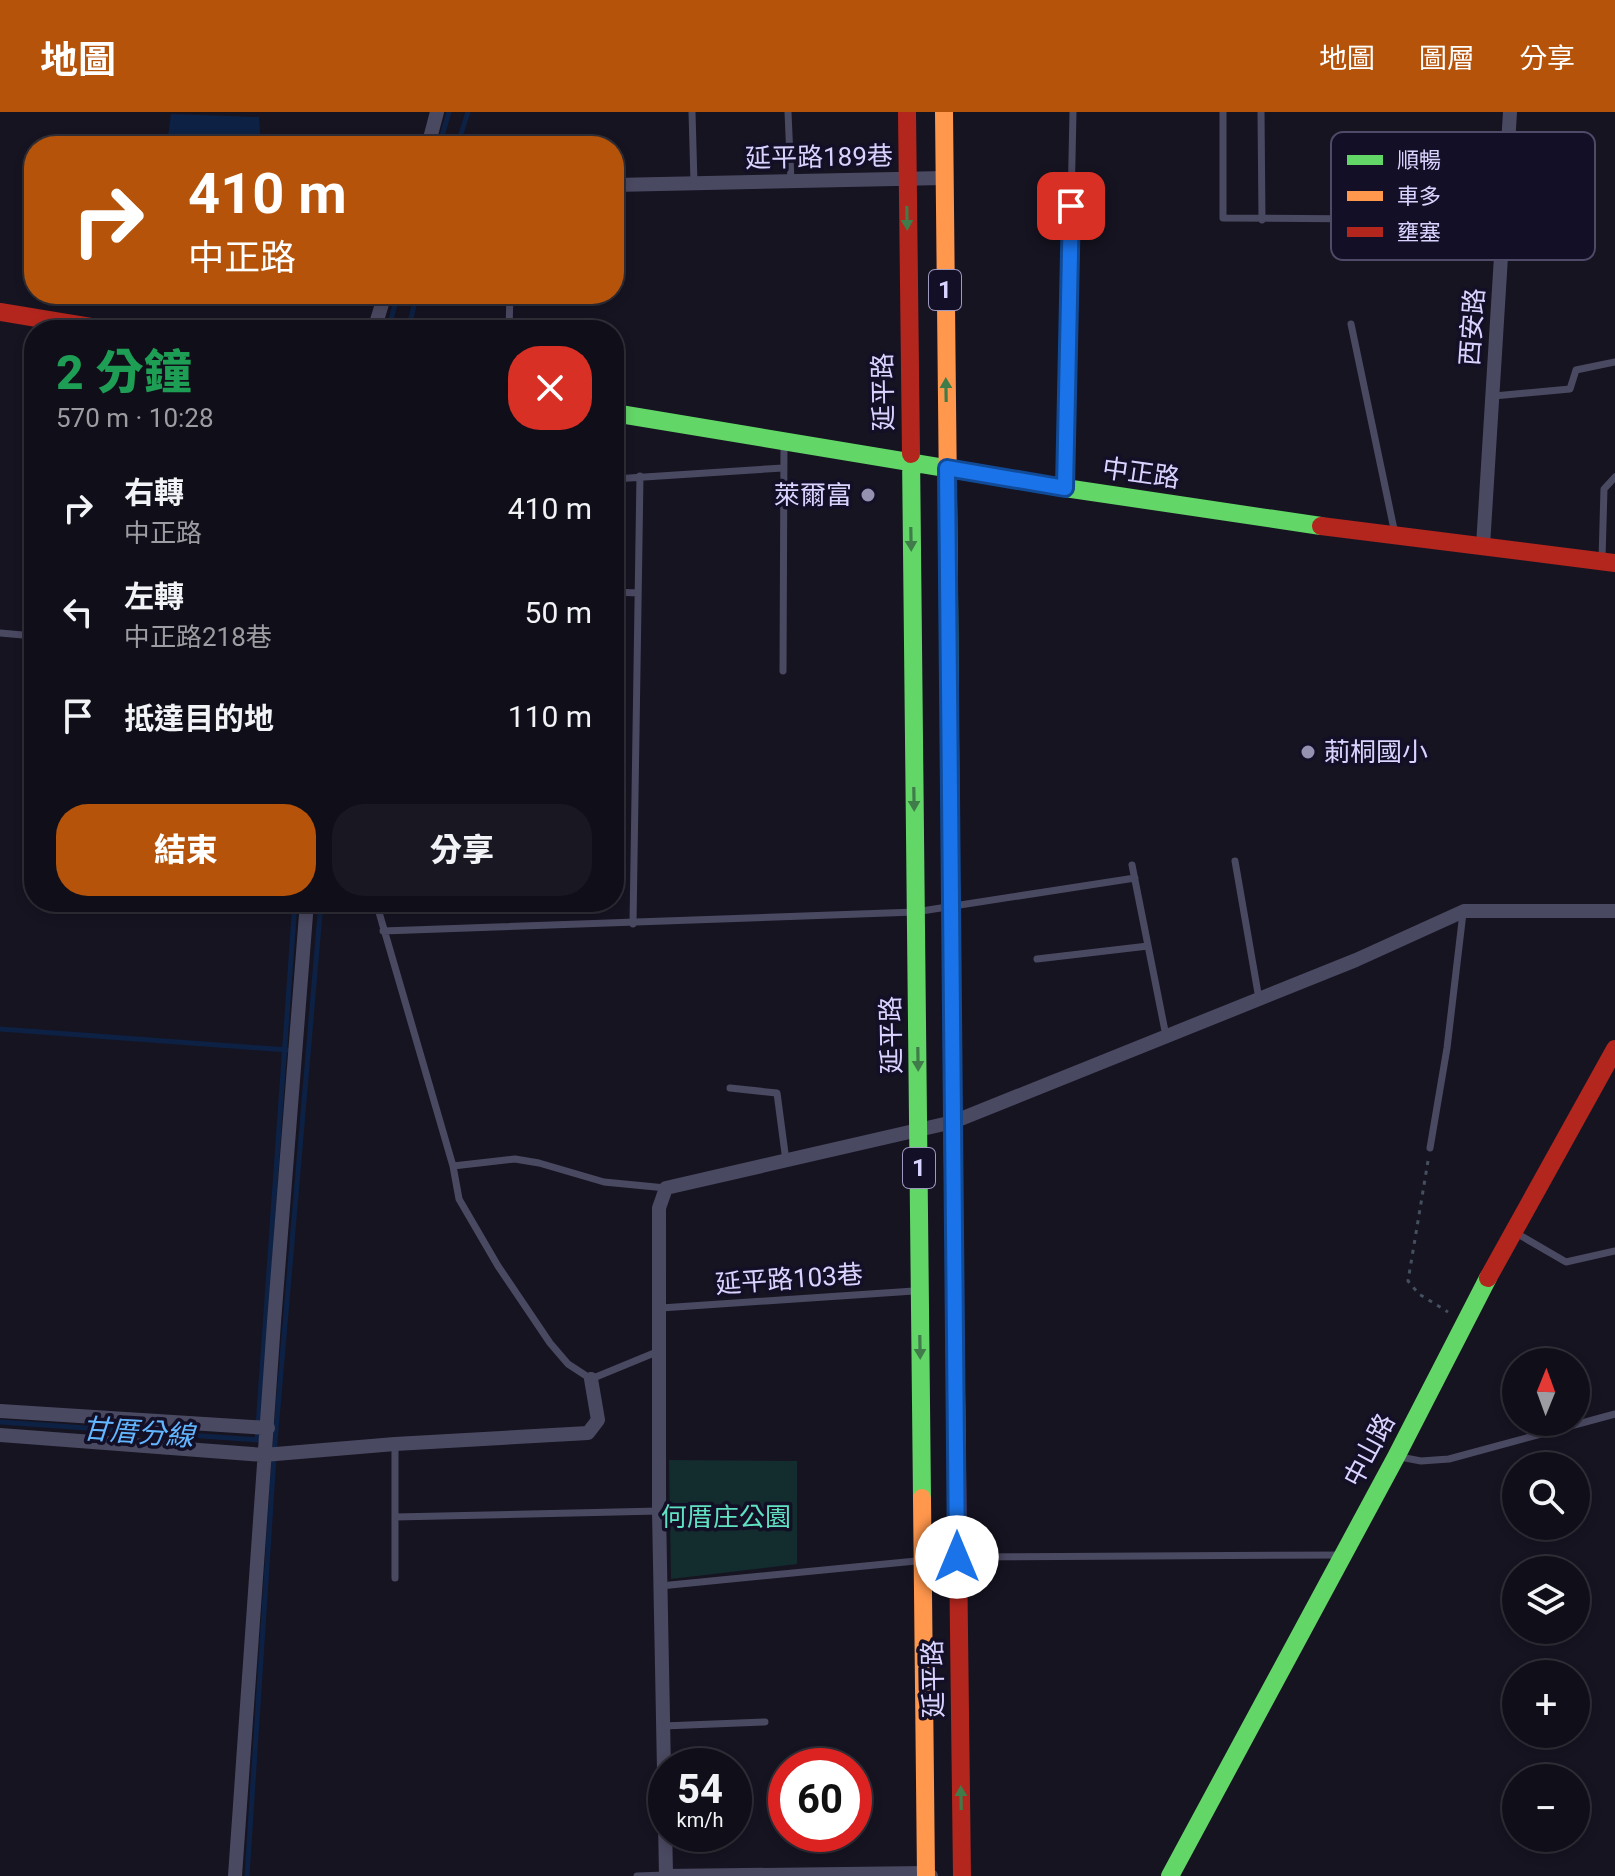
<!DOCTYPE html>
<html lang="zh-TW">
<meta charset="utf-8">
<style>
body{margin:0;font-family:Roboto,"Noto Sans TC",sans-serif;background:#191822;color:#f1f3f6;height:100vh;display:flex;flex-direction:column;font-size:30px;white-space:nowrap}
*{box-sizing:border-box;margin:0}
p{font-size:26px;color:#9c9ca2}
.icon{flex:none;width:44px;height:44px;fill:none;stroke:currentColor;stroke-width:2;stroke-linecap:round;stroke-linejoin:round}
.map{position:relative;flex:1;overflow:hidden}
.sheet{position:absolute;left:24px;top:208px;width:600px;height:592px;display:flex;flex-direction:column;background:#100f19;border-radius:32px;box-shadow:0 4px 12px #0003,0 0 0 2px #302f38}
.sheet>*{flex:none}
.hud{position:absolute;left:24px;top:24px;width:600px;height:168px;border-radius:32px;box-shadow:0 4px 12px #0003,0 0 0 2px #302f38;background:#b45309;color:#fff;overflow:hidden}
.needle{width:52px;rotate:1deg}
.buttons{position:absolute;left:1502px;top:1236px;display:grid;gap:16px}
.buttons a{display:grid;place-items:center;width:88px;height:88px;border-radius:50%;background:#100f19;box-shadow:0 4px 12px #0003,0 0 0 2px #302f38;font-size:40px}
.speed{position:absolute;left:648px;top:1636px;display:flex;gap:16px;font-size:40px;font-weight:700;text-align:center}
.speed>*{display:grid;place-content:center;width:104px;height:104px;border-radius:50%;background:#100f19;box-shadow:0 4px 12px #0003,0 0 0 2px #302f38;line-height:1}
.speed small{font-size:20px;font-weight:400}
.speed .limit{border:12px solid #d22;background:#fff;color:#111}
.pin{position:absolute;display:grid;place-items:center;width:68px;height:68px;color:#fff;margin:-34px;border-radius:16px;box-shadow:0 4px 12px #0006}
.me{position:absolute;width:88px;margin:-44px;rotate:0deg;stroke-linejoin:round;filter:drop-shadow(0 0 6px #0008)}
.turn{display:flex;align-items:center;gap:28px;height:168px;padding:0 32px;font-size:36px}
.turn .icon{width:104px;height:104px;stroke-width:2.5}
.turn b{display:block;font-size:56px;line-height:68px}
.round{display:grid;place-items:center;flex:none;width:84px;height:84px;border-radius:32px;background:#191822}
.overview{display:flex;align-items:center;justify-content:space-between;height:136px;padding:0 32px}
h1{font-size:48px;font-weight:800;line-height:60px;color:#1e9e55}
.action{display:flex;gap:16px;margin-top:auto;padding:16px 32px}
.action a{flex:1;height:92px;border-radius:32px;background:#b45309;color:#fff;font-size:32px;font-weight:800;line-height:92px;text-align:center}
.action a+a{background:#191822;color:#f1f3f6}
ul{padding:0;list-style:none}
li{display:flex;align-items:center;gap:24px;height:104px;padding:0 32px}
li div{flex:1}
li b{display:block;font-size:30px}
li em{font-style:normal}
header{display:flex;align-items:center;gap:48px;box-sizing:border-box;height:112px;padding:0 40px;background:#b45309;color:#fff}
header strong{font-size:38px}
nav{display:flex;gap:44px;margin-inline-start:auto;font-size:28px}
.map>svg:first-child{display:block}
</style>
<header>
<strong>地圖</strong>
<nav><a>地圖</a><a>圖層</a><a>分享</a></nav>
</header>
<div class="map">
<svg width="1615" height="1764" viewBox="0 0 1615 1764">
<rect width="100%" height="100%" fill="#161421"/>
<path fill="#132c2d" d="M669 1348 797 1349V1452L671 1467Z"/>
<path fill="#0d2144" d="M171 2 259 5 261 34H170L168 25Z"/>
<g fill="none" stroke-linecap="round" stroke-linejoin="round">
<path stroke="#0d2144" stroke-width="5" d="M439 34 449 0
M457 34 468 0
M388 218 398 182
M408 218 417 182
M0 917 288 938
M0 1310 258 1328
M257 1328 295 790
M247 1764 275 1330 321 790"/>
<path stroke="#44505f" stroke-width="3" stroke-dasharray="4 6" stroke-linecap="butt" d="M1428 1049 1408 1169 1419 1182 1448 1200"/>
<path stroke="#4a4962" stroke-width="7" d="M692 0 694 71
M788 0 791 69
M1223 0V106L1502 108
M1261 0 1262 108
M1351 212 1395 422
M509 218 510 182
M1494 284 1570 277 1576 258 1615 250
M614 367 783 356
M1065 374 1073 0
M31 410H34
M1602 447 1604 377 1615 365
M614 480 638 481
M0 521 34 524
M783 559 784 332
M1235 749 1259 887
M1132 753 1166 924
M376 790 453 1054
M633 812 640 364
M383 819 915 800 1135 766
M1037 847 1148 834
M730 976 777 981 786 1049
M1430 1036 1447 936 1463 801
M1516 1121 1566 1150 1615 1139
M661 1196 914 1179
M659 1239 591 1267 568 1252 550 1231 498 1154 459 1087 453 1054 515 1047 539 1051 604 1070 666 1076
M1400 1345 1421 1349 1449 1347 1615 1302
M395 1405 659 1399
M395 1466V1332
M660 1474 957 1445 1340 1443
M663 1614 765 1610
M637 1764 666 1763"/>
<path stroke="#4a4962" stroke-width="14" d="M428 34 437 0
M614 73 944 66
M374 218 385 182
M1483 434 1510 0
M0 1299 268 1316
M0 1323 264 1343 395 1332 588 1321 598 1308 591 1267
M666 1763 659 1399V1096L666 1076 953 1010 1356 848 1464 799H1615
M235 1764 274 1210 307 790
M665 1764 926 1761 931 1764"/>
<path stroke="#63d668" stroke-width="18" d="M614 301 1065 376 1321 414
M911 342 922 1386
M949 480 953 1056
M1170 1764 1396 1345 1488 1166"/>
<path stroke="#ff974d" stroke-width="18" d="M944 0 949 480
M953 1056 957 1356
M922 1386 926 1764"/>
<path stroke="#b3261e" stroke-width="18" d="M907 0 911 342
M0 200 109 218
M1321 414 1615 451
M1488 1166 1615 937
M957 1356 962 1764"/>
</g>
<defs><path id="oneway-solid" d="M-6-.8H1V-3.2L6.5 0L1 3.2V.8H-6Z" transform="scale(2)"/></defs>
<g fill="#3f7c4a">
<use href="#oneway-solid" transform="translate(907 106) rotate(89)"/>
<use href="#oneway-solid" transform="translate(946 278) rotate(-91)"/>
<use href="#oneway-solid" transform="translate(911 427) rotate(89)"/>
<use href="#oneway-solid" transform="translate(914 687) rotate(89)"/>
<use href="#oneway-solid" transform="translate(918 947) rotate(89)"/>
<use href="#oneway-solid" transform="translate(920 1235) rotate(89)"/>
<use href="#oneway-solid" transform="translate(961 1686) rotate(-91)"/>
</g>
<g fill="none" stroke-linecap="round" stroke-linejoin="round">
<g stroke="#114b97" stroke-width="20">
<path id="route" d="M957 1445 947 356 1065 376 1071 94"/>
</g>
<use href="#route" stroke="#1a73e8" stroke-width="14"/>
</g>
<g fill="#9591b1" stroke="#130f26" stroke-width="3">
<circle cx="868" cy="383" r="8"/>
<circle cx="1308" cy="640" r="8"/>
</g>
<g text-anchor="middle" stroke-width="7" stroke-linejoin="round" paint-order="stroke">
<g fill="#130f26" stroke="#9e99be" stroke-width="2">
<rect x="929" y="158" width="32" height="40" rx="6"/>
<rect x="903" y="1036" width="32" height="40" rx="6"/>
</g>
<g font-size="24" font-weight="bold" fill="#d9d4ff">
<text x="945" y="186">1</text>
<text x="919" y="1064">1</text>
</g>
<g font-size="26" fill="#d9d4ff" stroke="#130f26">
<text transform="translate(819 45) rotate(-1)" y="9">延平路189巷</text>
<text transform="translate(1472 215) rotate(-86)" y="9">西安路</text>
<text transform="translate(883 280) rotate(-91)" y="9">延平路</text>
<text transform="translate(1141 361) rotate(8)" y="9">中正路</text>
<text transform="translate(891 923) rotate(-91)" y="9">延平路</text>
<text transform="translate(789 1167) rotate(-4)" y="9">延平路103巷</text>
<text transform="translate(1369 1338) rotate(-62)" y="9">中山路</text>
<text transform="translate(933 1567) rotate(-91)" y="9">延平路</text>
</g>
<g font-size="26" fill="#d9d4ff" stroke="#130f26" text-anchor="end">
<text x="852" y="392">萊爾富</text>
<text x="1324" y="649" text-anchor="start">莿桐國小</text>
</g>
<g font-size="26" fill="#5fe0c0" stroke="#130f26">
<text x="726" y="1414">何厝庄公園</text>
</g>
<g font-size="28" font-style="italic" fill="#62b6ff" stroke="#130f26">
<text transform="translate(138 1320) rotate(4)" y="10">甘厝分線</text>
</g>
</g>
<rect x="1331" y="20" width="264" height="128" rx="12" fill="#130f26" stroke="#4e4a67" stroke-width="2"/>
<rect x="1347" y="43" width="36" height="10" fill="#63d668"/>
<rect x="1347" y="79" width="36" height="10" fill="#ff974d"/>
<rect x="1347" y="115" width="36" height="10" fill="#b3261e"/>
<g font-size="22" fill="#d9d4ff">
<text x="1397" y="56">順暢</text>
<text x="1397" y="92">車多</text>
<text x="1397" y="128">壅塞</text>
</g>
</svg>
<div class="buttons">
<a><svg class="needle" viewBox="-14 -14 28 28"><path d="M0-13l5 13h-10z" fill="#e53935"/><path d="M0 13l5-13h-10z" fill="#9c9ca2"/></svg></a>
<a><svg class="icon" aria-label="search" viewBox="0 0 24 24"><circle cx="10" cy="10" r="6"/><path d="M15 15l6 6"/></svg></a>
<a><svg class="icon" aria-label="layers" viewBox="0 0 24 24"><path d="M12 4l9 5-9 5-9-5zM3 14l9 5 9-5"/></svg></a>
<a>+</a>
<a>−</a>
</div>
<div class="speed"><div>54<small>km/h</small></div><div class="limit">60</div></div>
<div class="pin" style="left:1071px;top:94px;background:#d93025"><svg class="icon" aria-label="arrive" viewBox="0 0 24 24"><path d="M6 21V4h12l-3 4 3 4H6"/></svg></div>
<svg class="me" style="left:957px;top:1445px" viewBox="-20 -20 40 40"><circle r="19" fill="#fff"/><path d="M0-13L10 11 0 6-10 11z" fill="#1a73e8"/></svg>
<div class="hud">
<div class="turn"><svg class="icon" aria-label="right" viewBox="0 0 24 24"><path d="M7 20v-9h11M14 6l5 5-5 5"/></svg><div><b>410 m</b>中正路</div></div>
</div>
<section class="sheet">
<div class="overview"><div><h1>2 分鐘</h1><p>570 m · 10:28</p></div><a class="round" style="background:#d93025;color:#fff"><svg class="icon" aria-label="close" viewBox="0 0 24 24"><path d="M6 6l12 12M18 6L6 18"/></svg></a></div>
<ul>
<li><svg class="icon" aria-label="right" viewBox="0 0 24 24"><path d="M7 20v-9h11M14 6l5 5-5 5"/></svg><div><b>右轉</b><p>中正路</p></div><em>410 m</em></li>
<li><svg class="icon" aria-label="left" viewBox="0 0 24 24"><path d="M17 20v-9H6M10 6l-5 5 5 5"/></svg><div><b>左轉</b><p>中正路218巷</p></div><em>50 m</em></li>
<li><svg class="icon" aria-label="arrive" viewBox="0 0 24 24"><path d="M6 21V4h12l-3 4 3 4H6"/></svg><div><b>抵達目的地</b></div><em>110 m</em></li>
</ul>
<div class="action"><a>結束</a><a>分享</a></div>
</section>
</div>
